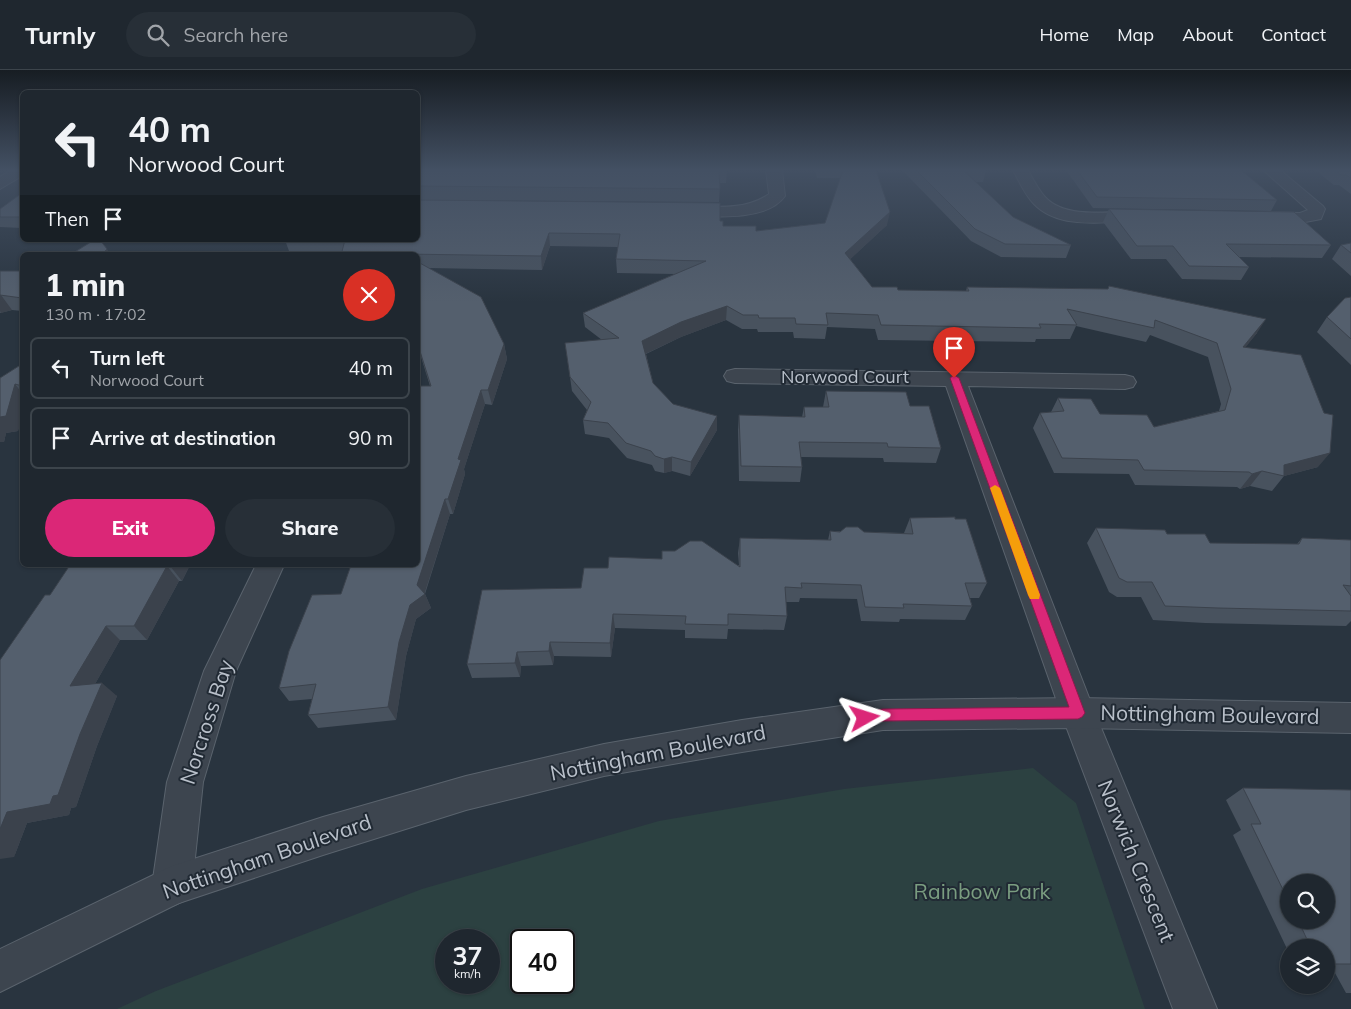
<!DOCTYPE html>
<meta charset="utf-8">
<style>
body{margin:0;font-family:Mulish,sans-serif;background:#272f37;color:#f1f3f6;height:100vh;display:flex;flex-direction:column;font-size:19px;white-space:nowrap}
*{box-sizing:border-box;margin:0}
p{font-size:16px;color:#a1a5aa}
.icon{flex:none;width:28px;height:28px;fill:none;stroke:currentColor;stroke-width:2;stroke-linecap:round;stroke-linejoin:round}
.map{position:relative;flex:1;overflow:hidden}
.side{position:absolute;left:20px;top:182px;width:400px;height:315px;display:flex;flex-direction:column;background:#1f272f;border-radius:8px;box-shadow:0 1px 4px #0004,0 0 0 1px #3c444b}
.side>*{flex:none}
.hud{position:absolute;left:20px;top:20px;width:400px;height:152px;border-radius:8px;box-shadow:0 1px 4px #0004,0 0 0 1px #3c444b;background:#1f272f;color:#f1f3f6;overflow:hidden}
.buttons{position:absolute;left:1280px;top:804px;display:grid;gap:10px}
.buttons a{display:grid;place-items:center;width:55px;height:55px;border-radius:50%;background:#1f272f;box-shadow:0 1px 4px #0004,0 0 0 1px #3c444b;font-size:25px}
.speed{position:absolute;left:435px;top:859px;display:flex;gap:10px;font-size:25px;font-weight:700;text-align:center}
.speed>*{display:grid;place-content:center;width:65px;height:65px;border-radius:50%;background:#1f272f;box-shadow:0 1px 4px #0004,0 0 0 1px #3c444b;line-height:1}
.speed small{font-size:12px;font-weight:400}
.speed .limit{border:2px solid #111;border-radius:8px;background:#fff;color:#111}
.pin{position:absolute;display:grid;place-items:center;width:42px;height:42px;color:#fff;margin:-51px -21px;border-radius:50% 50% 50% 0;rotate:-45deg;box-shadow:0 0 5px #0007}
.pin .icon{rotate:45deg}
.me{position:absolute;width:55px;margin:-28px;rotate:84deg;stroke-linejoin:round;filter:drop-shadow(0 0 4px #0008)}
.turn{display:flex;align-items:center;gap:18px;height:105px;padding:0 25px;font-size:22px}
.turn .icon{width:65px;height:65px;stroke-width:2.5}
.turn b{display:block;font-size:35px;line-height:42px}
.then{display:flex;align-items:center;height:48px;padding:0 25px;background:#0003;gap:10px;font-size:19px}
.round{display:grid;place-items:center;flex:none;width:52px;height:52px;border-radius:26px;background:#272f37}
.head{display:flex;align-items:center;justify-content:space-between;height:85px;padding:0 25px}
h1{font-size:30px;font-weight:800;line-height:38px}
.cta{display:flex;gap:10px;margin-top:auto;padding:10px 25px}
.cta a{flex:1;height:58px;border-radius:30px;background:#db2777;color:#fff;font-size:20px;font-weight:800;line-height:58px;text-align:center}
.cta a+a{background:#272f37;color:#f1f3f6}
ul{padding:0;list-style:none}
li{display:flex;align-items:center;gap:15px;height:62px;margin:0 10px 8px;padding:0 15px;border:2px solid #3c444b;border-radius:8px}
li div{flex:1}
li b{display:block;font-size:19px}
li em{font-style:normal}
header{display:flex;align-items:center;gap:30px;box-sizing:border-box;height:70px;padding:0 25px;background:#1f272f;border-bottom:1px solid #3c444b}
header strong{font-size:24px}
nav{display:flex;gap:28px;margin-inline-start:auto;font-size:18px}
.search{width:350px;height:45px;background:#272f37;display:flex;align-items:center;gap:12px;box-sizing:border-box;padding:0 18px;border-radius:28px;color:#a1a5aa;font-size:19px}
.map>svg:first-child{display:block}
</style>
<header>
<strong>Turnly</strong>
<div class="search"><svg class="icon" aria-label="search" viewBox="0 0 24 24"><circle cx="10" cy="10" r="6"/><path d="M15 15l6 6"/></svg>Search here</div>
<nav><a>Home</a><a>Map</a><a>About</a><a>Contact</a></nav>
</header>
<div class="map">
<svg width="1351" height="939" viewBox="0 0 1351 939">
<rect width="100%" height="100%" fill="#29343f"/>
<path fill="#2c4141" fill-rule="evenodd" d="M1033 698 1076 733 1145 939H117L156 921 422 819 659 751 844 719ZM446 870H489V912H446ZM521 870H564V912H521Z"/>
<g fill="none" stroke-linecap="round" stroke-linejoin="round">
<g stroke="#5a636d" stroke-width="2">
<path id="minor" d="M11 100H22V106L0 119V107Z
M766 100H782L785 126C766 153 709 146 681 145L675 143 673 140 675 137 681 135C710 136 743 142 769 124Z
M1013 100H1028C1033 109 1038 119 1045 127 1066 150 1113 141 1142 141L1148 142 1150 146 1148 150 1142 151C1108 151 1060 161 1034 134 1025 125 1019 111 1013 100Z
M1263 100H1280L1323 136 1325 139 1321 149 1300 153 1257 151 1255 147 1257 143 1263 142 1300 143 1308 140Z
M735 299 1125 305 1133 307 1136 312 1133 317 1125 319 968 316 1095 643 1217 939H1173L1061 643 946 316 735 313 727 311 724 306 727 301Z
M256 495H284L236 601 203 712 192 816 186 830 172 836 158 830 152 816 167 712 204 601Z"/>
</g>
<g stroke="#5a636d" stroke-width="2">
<path id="tertiary" d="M1078 628 1351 633V663L1078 658 883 660 742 682 604 706 466 740 323 785 179 833 0 922V879L172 796 323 747 466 706 604 674 742 650 883 630Z"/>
</g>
<use href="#minor" fill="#3d454f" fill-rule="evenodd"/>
<use href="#tertiary" fill="#3d454f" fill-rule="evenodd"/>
</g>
<path fill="#48525e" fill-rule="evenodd" d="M418 100H727L726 113H720L719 132 418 130Z
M815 100H876L887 155 850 189 872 217 898 220 966 221 967 217 1257 263 1245 277 1318 397 1284 406 1272 421 1250 416 1240 419 1237 417 1135 415 1129 404 1054 403 1033 358 1040 343 1051 342 1058 328 1100 344 1154 357 1219 341 1221 334 1208 287 1150 265 1146 272 1076 256 1070 269H1036L1035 272 878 270 875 259 827 257 825 269 794 268 793 262H758L757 259H742L726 250 681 267 646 284 653 313 673 334 717 360 690 406 672 401 664 403 655 401 652 395 627 388 609 368 585 364 583 350 587 340 572 321 565 273 602 270 585 257 583 243 675 204 617 203 616 189 618 177 550 176 542 200 428 198 504 274 507 289 492 335 485 334 464 399 465 404 453 444H450L425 524 431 538 416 549 406 586 396 650 318 658 308 645 312 629 289 631 279 618 341 524 430 316 418 277V185H341L342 182 289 181 285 170H418L720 151 723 156 756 161 825 153 841 108H817Z
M902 100H986L983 112H975L1013 147 1071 175 1066 188 1001 187 971 171Z
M1066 100H1241L1277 130 1271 141 1093 138Z
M1315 100H1351V124L1339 115H1334Z
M22 123V158L0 157V139Z
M1109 139 1331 175 1322 188 1239 187 1249 197 1241 210 1182 209 1166 189H1131L1103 152Z
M1351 173V206L1332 189 1341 175Z
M0 201H22V241L12 240 0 243Z
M1351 227V295L1317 262 1327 247Z
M22 294V346L18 361 6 363 4 372H0V308Z
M826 321 910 336 941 378 936 393 884 392 883 388 801 387 802 397 800 412 739 411 738 360 739 345 802 347 804 337H823Z
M910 448 987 513 979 528H970L972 536 965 550 900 549 899 552 861 551 857 529 800 528 799 532H786L787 546 784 560 728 559 727 569 685 568V560L615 558 611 587 554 586 553 595 521 596 520 607 472 608 467 594 581 518 608 498 739 495 738 483 740 468 828 470 830 461 904 463Z
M1096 458 1167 464 1210 473 1297 474 1302 468 1351 470V551L1346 556 1205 553 1153 550 1141 527H1117L1109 522 1087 473Z
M70 495H190L182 511H179L147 570H120L95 614 117 626 97 676 76 737 71 738 69 745 27 753 14 787Z
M1243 718 1351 720V923H1346L1335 903 1326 902V878H1289V883L1233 765 1241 760 1226 730ZM1289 812 1326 850H1289Z"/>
<path fill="#3b424c" d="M890 142 887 155 842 197 845 183Z
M549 163 550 176 542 200 541 186Z
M107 179 111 185H101Z
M0 225H1L12 240 1 243 0 241Z
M727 236 726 250 681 267 643 285 642 271 681 252Z
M1266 249 1257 263 1234 292 1243 277Z
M504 274 507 289 492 335 488 320Z
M15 314 22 323V346L18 361 6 363 4 372H0V347Z
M481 320 485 334 464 399 465 404 453 444 448 429 458 389Z
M717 346V360L690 406 691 392Z
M1330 383 1318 397 1284 406V395Z
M672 387V401L664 403V389Z
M1262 401 1250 416 1240 419 1252 404Z
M445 429 450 444 424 525 425 524 431 538 416 549 406 586 396 650 388 637 399 572 410 535Z
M171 495H190L182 511 170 496Z
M167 496 179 511 147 570 134 556Z
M613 544 615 558 611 587 610 573Z
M106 556 120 570 86 630 70 616Z
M550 572 554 586 553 595 549 581Z
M517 582 521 596 520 607 515 593Z
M102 613 117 626 97 676 76 737 71 738 69 745 27 753 14 787 0 789V759L7 742 80 664Z"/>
<path fill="#545f6d" stroke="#3b424c" d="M418 100H727V101H719L720 119 418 116Z
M843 100H876L890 142 845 183 872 217H897L898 220 969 221 967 217 1108 219 1109 216 1266 249 1243 277 1301 285 1324 343 1333 345 1330 383 1284 395V406L1262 401 1252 404 1249 402 1144 400 1138 390 1062 388 1040 343 1064 341 1058 328 1091 329 1100 344 1147 345 1154 357 1225 340 1231 319 1217 273 1155 250 1154 258 1067 239 1077 255 1039 254 1041 258 881 255 878 245 826 243 828 255 796 254 795 248H759L758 245H743L727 236 681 252 642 271 653 313 673 334 717 346 691 392 672 387 664 389 655 386 651 381 626 373 608 353 583 350 591 332 570 307 565 273 619 268 583 243 706 191 616 189 620 164 549 163 541 186 403 184 404 185H341L345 170H418V130L720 133V151H723V156H756V161L825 153Z
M916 100H963L1013 147 1071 175 1005 174 975 159Z
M1077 100H1241L1277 130 1097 127Z
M1335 100H1351V108L1346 105H1341Z
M22 123V147H0V139Z
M1109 139 1294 142 1331 175 1226 174 1249 197 1189 196 1173 176H1137Z
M94 170H100L107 179 101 185H70Z
M1351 173V183L1341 175Z
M418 192 481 227 504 274 488 320H481L458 389 461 390 448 429H445L417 515 425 524 410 535 399 572 388 637 308 645 316 614 279 618 289 581 312 525 341 524 351 495H418V316H431L418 275Z
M0 201H22V228L0 225Z
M1351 227V269L1327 247 1345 228Z
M22 294V316L15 314 6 346 0 347V308Z
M826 321 906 322 910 336H929L941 378 888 377 887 373 799 372 802 397 741 396 739 345 805 347 804 337H829Z
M955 447V449H966L987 513H965L972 536 903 534 904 538 865 537 861 515 801 513 802 518 785 517 787 546 728 544V555L685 554 686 546 613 544 610 573 550 572 549 581 517 582 515 593 467 594 482 520 581 518 584 498H608L609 487 662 489V481H675L690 471H702L740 497V468L831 470 830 461 840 462 846 457H858L864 462 913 464 910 448Z
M1096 458 1165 460 1167 464H1205L1210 473 1299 474 1302 468 1351 470V516L1343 515 1351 526V541L1218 538 1165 536 1152 512H1127L1119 508Z
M70 495H171L170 496H167L134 556H106L70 616 102 613 80 664 58 725 53 726 50 734 7 742 0 759V590L45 525H50Z
M1243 718 1351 720V894H1326V878H1311L1298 850H1326V812H1289V832L1251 754H1261Z"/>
<linearGradient id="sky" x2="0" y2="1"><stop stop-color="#171d23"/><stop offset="0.43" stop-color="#435063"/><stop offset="1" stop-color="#435063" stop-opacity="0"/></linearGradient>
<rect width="1351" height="232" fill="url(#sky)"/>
<path fill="#db2777" stroke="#8e194d" d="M954 305 959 308 1085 643 1082 647 1078 649 883 651 865 654 860 652 858 648 860 643 883 639 1069 637 950 308Z"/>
<path fill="#f59e0b" d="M995 415 1000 418 1040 525 1039 529H1030L1028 525 990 418Z"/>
<g text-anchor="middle" stroke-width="4" stroke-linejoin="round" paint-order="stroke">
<g font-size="18" fill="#b9c0ca" stroke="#212a34">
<text x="845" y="313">Norwood Court</text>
</g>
<g font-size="21" fill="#b9c0ca" stroke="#212a34">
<text transform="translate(1210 645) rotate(1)" y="7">Nottingham Boulevard</text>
<text transform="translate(207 652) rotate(-72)" y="7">Norcross Bay</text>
<text transform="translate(658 683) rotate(-11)" y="7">Nottingham Boulevard</text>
<text transform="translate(267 787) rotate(-19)" y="7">Nottingham Boulevard</text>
<text transform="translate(1136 791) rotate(68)" y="7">Norwich Crescent</text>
</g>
<g font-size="21" fill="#7a9d80" stroke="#212a34">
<text x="982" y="829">Rainbow Park</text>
</g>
</g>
</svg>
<div class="buttons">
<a><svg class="icon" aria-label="search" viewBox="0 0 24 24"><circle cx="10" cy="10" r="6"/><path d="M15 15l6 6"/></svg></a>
<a><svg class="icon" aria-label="layers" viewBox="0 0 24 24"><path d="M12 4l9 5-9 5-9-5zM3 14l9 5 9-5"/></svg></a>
</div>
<div class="speed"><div>37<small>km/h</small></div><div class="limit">40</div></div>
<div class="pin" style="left:954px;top:308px;background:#d93025"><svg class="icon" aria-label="arrive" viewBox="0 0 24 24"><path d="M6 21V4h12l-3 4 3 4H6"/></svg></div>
<svg class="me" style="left:865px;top:648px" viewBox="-20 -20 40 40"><path d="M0-17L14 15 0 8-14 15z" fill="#db2777" stroke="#fff" stroke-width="4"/></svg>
<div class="hud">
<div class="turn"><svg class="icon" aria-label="left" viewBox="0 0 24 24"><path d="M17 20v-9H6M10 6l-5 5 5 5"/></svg><div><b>40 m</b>Norwood Court</div></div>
<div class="then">Then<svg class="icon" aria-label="arrive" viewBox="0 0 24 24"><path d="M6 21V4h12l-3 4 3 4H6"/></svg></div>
</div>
<section class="side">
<div class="head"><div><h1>1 min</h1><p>130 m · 17:02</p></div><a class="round" style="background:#d93025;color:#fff"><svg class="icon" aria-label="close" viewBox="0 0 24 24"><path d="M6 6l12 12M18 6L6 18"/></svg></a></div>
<ul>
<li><svg class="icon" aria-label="left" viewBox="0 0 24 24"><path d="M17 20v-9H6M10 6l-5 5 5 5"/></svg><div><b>Turn left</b><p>Norwood Court</p></div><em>40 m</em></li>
<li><svg class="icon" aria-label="arrive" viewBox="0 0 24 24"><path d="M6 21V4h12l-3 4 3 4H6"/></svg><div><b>Arrive at destination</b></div><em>90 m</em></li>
</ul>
<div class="cta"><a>Exit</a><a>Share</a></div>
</section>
</div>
